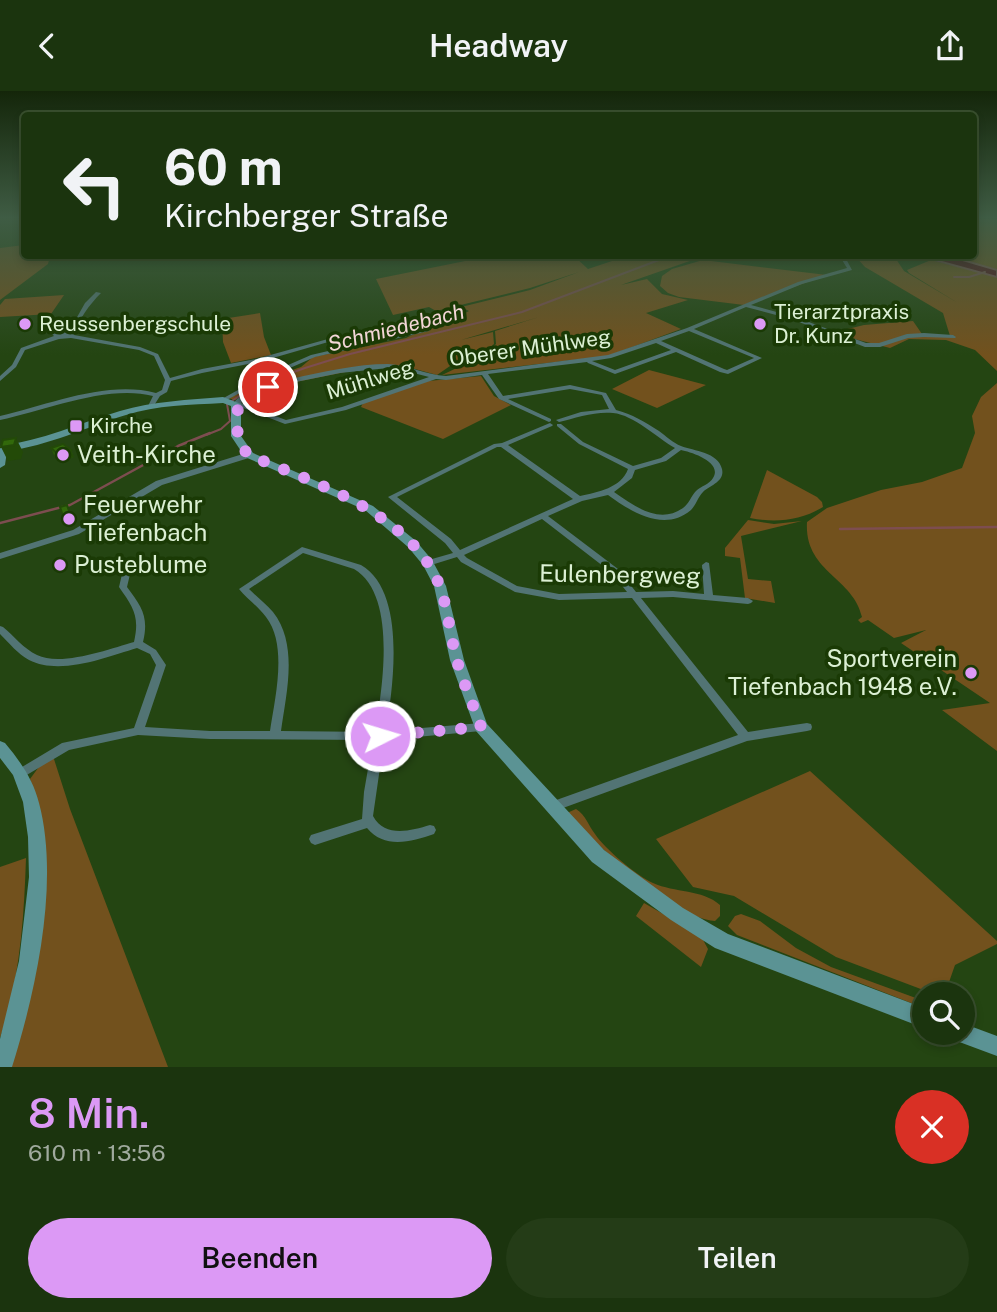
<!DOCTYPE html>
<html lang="de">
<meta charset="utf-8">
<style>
body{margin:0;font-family:"Public Sans",sans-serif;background:#243c17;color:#f1f3f6;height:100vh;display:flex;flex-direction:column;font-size:26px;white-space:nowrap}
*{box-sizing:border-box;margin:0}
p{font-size:23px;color:#a0aa9e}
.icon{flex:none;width:38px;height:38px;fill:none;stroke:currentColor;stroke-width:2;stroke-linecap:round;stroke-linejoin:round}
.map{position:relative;height:976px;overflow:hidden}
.details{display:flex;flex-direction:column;background:#1b340e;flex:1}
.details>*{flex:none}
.top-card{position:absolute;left:21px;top:21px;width:956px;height:147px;border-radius:7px;box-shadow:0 4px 10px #0003,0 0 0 2px #394f2e;background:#1b340e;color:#f1f3f6;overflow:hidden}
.tools{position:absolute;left:912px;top:891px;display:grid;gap:14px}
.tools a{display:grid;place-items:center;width:63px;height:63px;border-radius:50%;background:#1b340e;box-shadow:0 4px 10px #0003,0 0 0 2px #394f2e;font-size:35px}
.pin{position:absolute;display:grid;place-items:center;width:60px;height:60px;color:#fff;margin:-30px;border:4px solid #fff;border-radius:50%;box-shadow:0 2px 7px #0007}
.me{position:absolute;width:77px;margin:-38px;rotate:85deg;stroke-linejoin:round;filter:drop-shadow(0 0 5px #0008)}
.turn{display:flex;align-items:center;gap:24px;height:147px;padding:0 28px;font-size:32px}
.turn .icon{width:91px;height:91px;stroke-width:2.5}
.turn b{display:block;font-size:49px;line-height:60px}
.round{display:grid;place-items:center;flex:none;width:74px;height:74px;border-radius:37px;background:#243c17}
.headline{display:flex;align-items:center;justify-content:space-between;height:119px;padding:0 28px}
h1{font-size:42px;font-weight:600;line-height:52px;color:#dc99f5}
.cta{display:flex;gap:14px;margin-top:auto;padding:14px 28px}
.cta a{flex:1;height:80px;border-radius:42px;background:#dc99f5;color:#111;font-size:28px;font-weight:600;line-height:80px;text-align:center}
.cta a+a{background:#243c17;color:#f1f3f6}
header{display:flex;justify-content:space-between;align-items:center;height:91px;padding:0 28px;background:#1b340e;font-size:32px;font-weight:600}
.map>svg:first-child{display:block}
</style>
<header><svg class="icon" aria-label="back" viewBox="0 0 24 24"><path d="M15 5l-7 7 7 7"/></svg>Headway<svg class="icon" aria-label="share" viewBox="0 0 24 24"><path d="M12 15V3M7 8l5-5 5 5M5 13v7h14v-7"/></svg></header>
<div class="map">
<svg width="997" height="976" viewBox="0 0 997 976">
<rect width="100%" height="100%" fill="#244512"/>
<path fill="#72511d" d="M973 128H997V179L949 165 973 164Z
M24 154V164L50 165 48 173 0 209V157Z
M490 165H574L588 178 627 165H704L621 194 647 188 662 203 688 209 646 222 681 238 608 265 442 284 484 264 496 253 495 240 539 226 461 249 493 241 494 253 489 257 450 275 437 284 404 275H375L251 300 235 309 228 307 259 290 301 276 313 266 406 247 432 234 449 230 469 220 461 216 530 199 579 181 530 197 436 220 429 216 393 224 376 188Z
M855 165H894L904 180 958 212 909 182 907 179 931 169 916 165 997 186V280L975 259 946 249 909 248 890 257 831 242 864 234 913 230 922 243 950 245 943 222 865 176Z
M703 169 827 184 744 214 679 206 668 202 660 195 662 185 672 178Z
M64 204 51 223 0 226V214L5 208Z
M260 222 264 246 271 264 231 272 223 251 222 228Z
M649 279 706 294 657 317 612 298Z
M481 285 494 305 511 314 443 348 361 316 363 312 428 290Z
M997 292V660L942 619 990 612 901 552 926 539 894 547 868 529 861 532 858 529 862 526C853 486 804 481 807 431L827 417 881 399 922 391 962 377 975 342 972 325 981 306Z
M767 379 817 406 822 411 823 416C800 430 775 432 750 427Z
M748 429 774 433 802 430 741 445 748 488 771 490 775 512 745 507 740 467 725 465V457Z
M53 665 70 718 168 976H4L41 728 30 688 41 673Z
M810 680 997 850V853L955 874 948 894 934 903 836 866 734 805 693 796 656 748Z
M576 718C586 724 588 734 595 743 605 758 637 785 653 792 675 802 702 798 720 814V825L715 830C670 826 598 755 567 722Z
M26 767C24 828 20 889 0 947V776Z
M644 812 686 836 702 847 708 858 701 876 636 825Z
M741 823 760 830 796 857 831 876 924 910V917L737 844 728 835 735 825Z"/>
<path fill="#540718" stroke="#7d4d50" stroke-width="2" d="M920 165H949L997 179V186Z"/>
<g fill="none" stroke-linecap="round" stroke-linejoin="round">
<path stroke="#7d4d50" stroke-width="2" d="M954 186H969L985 181
M206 344 221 338 230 330 227 313 255 295 305 277 350 263 522 221 672 164"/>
<path stroke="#7d4d50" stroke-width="2.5" d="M0 432 70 414 178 355 210 342
M840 438 997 436"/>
<path fill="#527474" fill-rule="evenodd" d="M839 164H844L852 179 802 193 751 214 795 226 866 252H879L907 243 924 242 953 244 956 246 955 247 924 246 908 247 880 256H865L791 228 746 216 694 238 762 267 728 283 720 281 676 261 615 283 588 272 587 271 488 283 503 305 570 294 606 302 616 319C632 323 645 331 659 340 666 345 673 352 681 355 694 360 718 361 722 378 725 391 710 394 703 401 698 406 696 414 691 419 664 442 630 420 608 404L582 410 548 425 618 478 636 501 673 500 704 503 702 474 706 471 709 472 713 504 748 507 753 510 751 512 748 513 673 506 641 507 748 641 807 632 811 633 812 636 811 639 807 640 747 650 552 721 548 720 546 716 548 712 738 644 632 507 559 509 515 501 461 471 457 466 428 475 425 474 424 472 425 470 453 462 445 452 388 406 494 353 502 352 550 332 553 334 552 335 508 354 580 405C598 401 621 397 628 378L579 353 557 335V333H561L583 351 633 375 661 367 675 357C657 347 634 324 613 322 596 320 575 327 559 331L556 329 581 321 609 318 602 304 570 298 508 308 551 328V330L549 331 499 308 482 284 446 289 436 288 346 319 285 333 233 313C237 307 243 303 249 299 262 293 277 291 291 288 321 281 357 273 388 273 408 274 426 284 446 285L608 264 687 237 798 191 847 177ZM689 240 754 267 727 279 724 278 661 250ZM656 252 671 259 615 279 592 270 611 267ZM388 277 402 279 429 286 342 316 286 329 241 312 255 301 281 294 340 282ZM497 356H501L573 408 460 459 451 448 397 406ZM681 359C691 361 723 371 713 387 710 393 701 395 696 400 691 405 689 413 683 417 659 434 634 415 614 401L632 387 635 379 666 370ZM542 428 612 482 627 501 559 503 517 495 467 467 464 464Z
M96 201 101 202C89 214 79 228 74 244L140 256 158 263 170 287 202 278 256 268 353 241 356 243 259 271 202 282 171 290 167 301 160 305 153 316 151 317 148 315 153 305C108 293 46 319 0 329V325C49 314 106 289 156 302L162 299 165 289 154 265 139 259 71 247 59 248 25 259 16 276 0 290V285L12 274 21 257 54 245 52 243 53 242 71 237 85 212Z
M427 237 430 239 429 240 315 266 267 287 225 310H221L220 309 263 285 311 264Z
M246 362H249L253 364 252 366 162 394 79 443 0 468V462L73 439 156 390Z
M302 456 361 474C407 501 393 596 386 640L481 632 485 633 486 636 485 639 481 640 384 649 373 725C385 747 410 740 430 734L434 735 436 739 434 743C411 751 384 758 367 737L315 754 311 752 309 748 311 744 362 728 364 701 373 649 210 648 138 644 69 659 25 685 21 687 17 685 15 682 17 679 62 652 134 637 156 574 150 563 137 557C107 566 60 585 29 569 18 563 9 552 0 543V535L3 536C14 545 24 558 37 564 61 576 109 558 134 551 140 525 133 516 119 496L123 479 124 477H130L131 479 127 496C142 516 149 526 143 551L156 559 166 574 145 636 210 640H270C275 607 288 554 266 526 258 515 247 508 239 498ZM303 462 354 478C398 504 382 599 375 641L281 640C286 603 299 554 273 521 266 513 257 506 249 498Z"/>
<path fill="#5b9394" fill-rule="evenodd" d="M223 306 241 313V345L253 362 373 415 416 450 432 469 446 495 464 569 487 633 604 759 683 817 728 843 924 917V937L715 857 671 829 592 771 476 640 450 569 434 495 423 474 408 456 365 419 245 366 231 345V315L223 312C190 314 157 314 126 324 86 336 48 355 7 360L5 374 0 377V355C41 350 80 332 120 320 153 310 189 309 223 306Z
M0 650 5 652C20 670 33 688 39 712 60 791 36 900 12 976H0V948L19 870 29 786 28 746 23 711 13 684 0 667Z
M962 932 997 945V965L954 949 951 942H962Z"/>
</g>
<path fill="#2b5a09" d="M51 357 71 359 74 366 62 370 54 364Z"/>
<path fill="#234a08" d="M16 347 23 361 21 368 8 370 1 356Z
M71 359 74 366 62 370 59 364Z
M67 414 74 433 67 435 64 428Z"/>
<path fill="#32690b" stroke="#234a08" stroke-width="2" d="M16 347 14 354 1 356 3 349Z
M63 353 71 359 59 364 51 357Z
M67 414 71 426 64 428 60 416Z"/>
<linearGradient id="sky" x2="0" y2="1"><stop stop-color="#14260a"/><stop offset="0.48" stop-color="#3f5c44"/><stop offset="1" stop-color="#3f5c44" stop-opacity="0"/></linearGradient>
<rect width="997" height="264" fill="url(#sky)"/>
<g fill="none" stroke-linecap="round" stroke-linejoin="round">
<path stroke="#dc99f5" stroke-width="12" stroke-dasharray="0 21.6" d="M268 296 253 300 236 313C244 334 228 343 249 364 314 392 409 421 439 493 447 513 450 543 456 566 462 589 473 613 481 636L380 645"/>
</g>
<g fill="#dc99f5" stroke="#1a3a05" stroke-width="2.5">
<circle cx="25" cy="233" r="7"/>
<circle cx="760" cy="233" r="7"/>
<rect x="69" y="328" width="14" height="14" rx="3.5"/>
<circle cx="63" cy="364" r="7"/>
<circle cx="69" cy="428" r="7"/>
<circle cx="60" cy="474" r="7"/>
<circle cx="971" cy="582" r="7"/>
</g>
<g text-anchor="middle" stroke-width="7" stroke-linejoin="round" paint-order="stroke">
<g font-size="21" fill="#dcf0d4" stroke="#1a3a05" text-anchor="start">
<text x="774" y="228">Tierarztpraxis<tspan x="774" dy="24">Dr. Kunz</tspan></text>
<text x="39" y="240">Reussenbergschule</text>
<text x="90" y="342">Kirche</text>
</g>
<g font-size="21" font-style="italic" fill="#f3d6d7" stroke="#1a3a05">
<text transform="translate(396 237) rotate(-14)" y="7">Schmiedebach</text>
</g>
<g font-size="21" fill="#dcf0d4" stroke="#1a3a05">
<text transform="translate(530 257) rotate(-8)" y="7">Oberer Mühlweg</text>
<text transform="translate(370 289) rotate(-17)" y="7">Mühlweg</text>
</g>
<g font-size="24" fill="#dcf0d4" stroke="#1a3a05" text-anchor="start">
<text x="77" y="372">Veith-Kirche</text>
<text x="83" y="422">Feuerwehr<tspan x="83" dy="28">Tiefenbach</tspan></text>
<text x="74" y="482">Pusteblume</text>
<text x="957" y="576" text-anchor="end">Sportverein<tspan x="957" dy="28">Tiefenbach 1948 e.V.</tspan></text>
</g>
<g font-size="24" fill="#dcf0d4" stroke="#1a3a05">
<text transform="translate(620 484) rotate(1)" y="8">Eulenbergweg</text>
</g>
</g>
</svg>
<div class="tools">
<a><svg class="icon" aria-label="search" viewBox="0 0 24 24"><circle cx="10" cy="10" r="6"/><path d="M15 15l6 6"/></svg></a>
</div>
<div class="pin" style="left:268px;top:296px;background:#d93025"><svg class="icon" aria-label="arrive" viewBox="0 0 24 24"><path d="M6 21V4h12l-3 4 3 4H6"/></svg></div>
<svg class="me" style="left:380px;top:645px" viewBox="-20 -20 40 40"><circle r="17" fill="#dc99f5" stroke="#fff" stroke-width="3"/><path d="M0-11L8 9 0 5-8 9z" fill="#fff"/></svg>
<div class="top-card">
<div class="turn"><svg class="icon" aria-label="left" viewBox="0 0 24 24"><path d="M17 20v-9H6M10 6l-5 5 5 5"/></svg><div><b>60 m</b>Kirchberger Straße</div></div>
</div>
</div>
<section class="details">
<div class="headline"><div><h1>8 Min.</h1><p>610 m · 13:56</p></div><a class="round" style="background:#d93025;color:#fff"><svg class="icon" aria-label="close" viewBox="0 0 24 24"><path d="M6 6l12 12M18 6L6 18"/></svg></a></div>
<div class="cta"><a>Beenden</a><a>Teilen</a></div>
</section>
